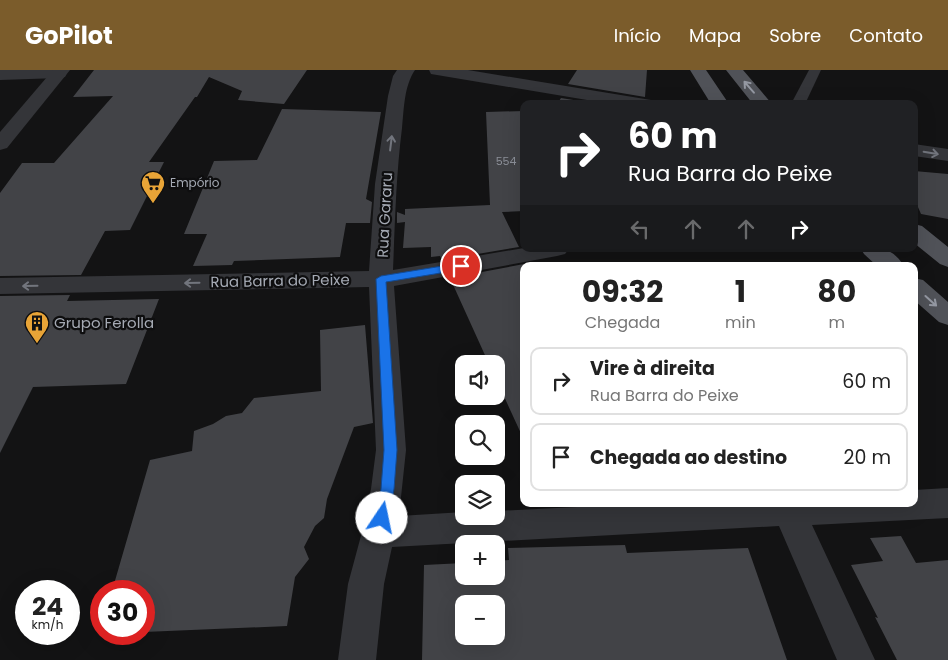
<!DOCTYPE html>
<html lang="pt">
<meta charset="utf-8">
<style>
body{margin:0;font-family:Poppins,sans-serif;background:#f2f2f2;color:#222;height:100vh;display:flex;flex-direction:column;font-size:19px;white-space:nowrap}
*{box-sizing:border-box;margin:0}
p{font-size:16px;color:#767676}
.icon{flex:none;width:28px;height:28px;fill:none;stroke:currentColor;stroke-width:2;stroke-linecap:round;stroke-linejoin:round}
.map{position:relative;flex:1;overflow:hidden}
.drawer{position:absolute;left:520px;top:192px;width:398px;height:245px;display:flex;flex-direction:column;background:#fff;border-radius:10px;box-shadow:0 5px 20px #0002}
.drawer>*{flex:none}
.banner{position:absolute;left:520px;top:30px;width:398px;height:152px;border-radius:10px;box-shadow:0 5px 20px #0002;background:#202124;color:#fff;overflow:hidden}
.tools{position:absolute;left:455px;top:285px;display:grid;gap:10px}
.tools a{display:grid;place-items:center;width:50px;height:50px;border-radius:10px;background:#fff;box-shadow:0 5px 20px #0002;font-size:25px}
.speed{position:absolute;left:15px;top:510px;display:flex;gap:10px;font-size:25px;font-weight:700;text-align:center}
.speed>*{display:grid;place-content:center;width:65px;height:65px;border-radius:50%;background:#fff;box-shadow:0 5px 20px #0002;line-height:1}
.speed small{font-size:12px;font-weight:400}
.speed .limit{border:8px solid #d22;background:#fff;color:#111}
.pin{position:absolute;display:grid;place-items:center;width:42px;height:42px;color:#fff;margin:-21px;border:2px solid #fff;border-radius:50%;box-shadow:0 1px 5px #0007}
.me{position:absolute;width:55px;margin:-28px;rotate:11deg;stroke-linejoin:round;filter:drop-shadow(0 0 4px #0008)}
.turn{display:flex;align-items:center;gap:18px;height:105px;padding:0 25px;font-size:22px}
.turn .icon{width:65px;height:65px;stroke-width:2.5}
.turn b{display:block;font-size:35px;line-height:42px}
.lanes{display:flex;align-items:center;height:48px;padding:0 25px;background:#0003;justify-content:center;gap:25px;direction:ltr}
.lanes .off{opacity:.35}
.eta{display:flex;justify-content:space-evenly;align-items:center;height:85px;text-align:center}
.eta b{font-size:30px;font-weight:700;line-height:35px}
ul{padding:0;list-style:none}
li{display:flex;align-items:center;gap:15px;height:68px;margin:0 10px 8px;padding:0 15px;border:2px solid #e0e0e0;border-radius:10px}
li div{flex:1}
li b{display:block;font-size:19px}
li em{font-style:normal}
header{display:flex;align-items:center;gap:30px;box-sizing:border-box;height:70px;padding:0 25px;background:#7b5c2b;color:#fff}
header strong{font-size:24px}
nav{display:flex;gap:28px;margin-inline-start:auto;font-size:18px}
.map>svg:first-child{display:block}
</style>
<header>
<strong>GoPilot</strong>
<nav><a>Início</a><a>Mapa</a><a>Sobre</a><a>Contato</a></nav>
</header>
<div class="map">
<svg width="948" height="590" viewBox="0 0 948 590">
<rect width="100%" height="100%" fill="#131314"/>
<path fill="#424347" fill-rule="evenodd" d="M94 0H307L284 34 238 30 242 21 209 7 197 27H195L149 92H164L130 160 105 161 81 205 0 206V123L22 93H54L113 26 73 27Z
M577 0H647L645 27 568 14Z
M561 28 598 34H557Z
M282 39 381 42 366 129 372 132 370 153H346L340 187 234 191 232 195 193 196 207 164H184L214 91 257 90Z
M524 41V141L502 142 519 177 442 190 440 186 431 187V177L403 178 405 152 397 153V142L405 145V139L490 135 486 42Z
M914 101 948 104V149L921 144 914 128Z
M524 194V370L496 309V294H489L450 208Z
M70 225 67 231 159 229 126 314 33 317 0 383V226Z
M365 255 373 353 354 357 327 429 324 448 315 456 304 477 309 489 295 507 287 556 144 562V521H112L150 390 192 381 194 361 213 354 226 346 242 343 254 328 321 321 320 260Z
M901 466 916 493 948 490V590H897L875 547 878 548 851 495 883 491 870 468Z
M625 475 627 483 748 478 787 590H422L424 495 464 493V506H496V491L509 490 508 478ZM464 534H496V566H464Z"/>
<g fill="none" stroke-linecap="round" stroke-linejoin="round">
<path fill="#343539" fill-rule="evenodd" d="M809 0H821L805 34H791Z"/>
<path fill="#343539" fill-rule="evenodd" d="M0 0H65L67 3 65 7 59 8 0 10Z
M397 0H415C404 16 404 39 402 58 396 106 395 152 393 200L524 178 569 179 565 184 557 186 394 216 406 380 399 446 464 442V446H496V441L638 434H914V420L948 418V448L812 455 875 590H837L779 456 392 477 384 514 376 590H338L348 514 362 462 371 419 376 380 369 217 0 224V208L369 201 375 114 388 26 393 6Z
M429 0H468L645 29 651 30 654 34H611L431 4Z
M914 74 948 79V91L914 86Z"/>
<path fill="#343539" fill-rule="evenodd" d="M53 0H70L7 78 0 80V62Z"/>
<path fill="#505258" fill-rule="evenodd" d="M690 0H706L729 34H711Z
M726 0H743L772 34H753Z
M914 154 922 156 948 177V197L940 194 914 173Z
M861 179C881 179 891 176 904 196H877L864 184Z
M914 208 923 210 948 232V255L939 252 914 230Z"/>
</g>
<defs><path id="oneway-shaft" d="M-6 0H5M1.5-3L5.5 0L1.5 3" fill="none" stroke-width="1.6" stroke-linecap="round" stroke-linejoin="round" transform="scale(1.25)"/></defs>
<g stroke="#9498a2">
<use href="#oneway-shaft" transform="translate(749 17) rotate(-131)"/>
<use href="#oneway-shaft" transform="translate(931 231) rotate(42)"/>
</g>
<g stroke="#72757d">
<use href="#oneway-shaft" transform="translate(391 73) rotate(-83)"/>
<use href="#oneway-shaft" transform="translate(931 83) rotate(10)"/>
<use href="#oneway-shaft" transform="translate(192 213) rotate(179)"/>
<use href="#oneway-shaft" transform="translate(30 216) rotate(179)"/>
</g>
<path fill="#1a73e8" stroke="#114b97" d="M461 193 466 196 465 199 386 212 397 380 394 419 389 448 387 452 382 454 377 452 375 448 381 419 384 380 376 209 381 206Z"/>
<defs>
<g id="supermarket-pin" transform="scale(1.25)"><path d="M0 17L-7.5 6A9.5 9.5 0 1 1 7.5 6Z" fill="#e8a437" stroke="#0e0e0f"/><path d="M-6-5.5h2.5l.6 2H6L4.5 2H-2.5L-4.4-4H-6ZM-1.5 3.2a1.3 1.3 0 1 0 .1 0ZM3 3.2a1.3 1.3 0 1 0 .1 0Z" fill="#111"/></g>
<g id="building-pin" transform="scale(1.25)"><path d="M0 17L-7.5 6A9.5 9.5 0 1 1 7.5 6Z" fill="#e8a437" stroke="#0e0e0f"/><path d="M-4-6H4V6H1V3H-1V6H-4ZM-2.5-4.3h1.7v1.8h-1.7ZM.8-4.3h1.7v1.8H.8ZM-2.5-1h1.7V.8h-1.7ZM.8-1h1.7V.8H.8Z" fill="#111"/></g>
</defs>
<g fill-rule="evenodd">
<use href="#supermarket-pin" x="153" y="113"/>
<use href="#building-pin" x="37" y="253"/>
</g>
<g text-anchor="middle" stroke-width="4.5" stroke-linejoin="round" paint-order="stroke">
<g font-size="11" fill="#8c9099">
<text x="506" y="95">554</text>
</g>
<g font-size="12" fill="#a5aab4" stroke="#0e0e0f" text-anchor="start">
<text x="170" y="117">Empório</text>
</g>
<g font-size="15" fill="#a5aab4" stroke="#0e0e0f">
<text transform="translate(385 145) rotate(-87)" y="5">Rua Gararu</text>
<text transform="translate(280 211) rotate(-1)" y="5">Rua Barra do Peixe</text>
</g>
<g font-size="15" fill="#a5aab4" stroke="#0e0e0f" text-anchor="start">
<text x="54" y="258">Grupo Ferolla</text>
</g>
</g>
</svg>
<div class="tools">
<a><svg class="icon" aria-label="sound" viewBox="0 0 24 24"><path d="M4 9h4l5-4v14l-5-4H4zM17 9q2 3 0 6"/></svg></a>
<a><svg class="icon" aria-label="search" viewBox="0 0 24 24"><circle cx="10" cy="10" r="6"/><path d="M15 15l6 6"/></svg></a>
<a><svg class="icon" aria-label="layers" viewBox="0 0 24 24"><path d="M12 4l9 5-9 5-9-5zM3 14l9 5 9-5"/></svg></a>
<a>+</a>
<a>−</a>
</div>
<div class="speed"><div>24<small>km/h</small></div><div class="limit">30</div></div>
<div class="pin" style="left:461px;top:196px;background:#d93025"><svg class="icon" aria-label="arrive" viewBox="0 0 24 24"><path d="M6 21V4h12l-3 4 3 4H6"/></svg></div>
<svg class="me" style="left:382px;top:448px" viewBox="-20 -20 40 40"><circle r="19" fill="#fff"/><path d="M0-13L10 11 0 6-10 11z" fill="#1a73e8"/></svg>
<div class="banner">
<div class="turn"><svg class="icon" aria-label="right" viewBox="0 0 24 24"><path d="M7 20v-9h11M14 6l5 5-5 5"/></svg><div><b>60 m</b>Rua Barra do Peixe</div></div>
<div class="lanes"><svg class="icon off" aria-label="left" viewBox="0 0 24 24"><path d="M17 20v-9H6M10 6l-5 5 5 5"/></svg><svg class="icon off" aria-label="ahead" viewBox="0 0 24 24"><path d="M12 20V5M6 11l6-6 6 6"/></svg><svg class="icon off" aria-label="ahead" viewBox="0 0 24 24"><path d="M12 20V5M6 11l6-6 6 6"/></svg><svg class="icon" aria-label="right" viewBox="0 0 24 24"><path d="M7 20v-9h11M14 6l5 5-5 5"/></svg></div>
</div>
<section class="drawer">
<div class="eta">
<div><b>09:32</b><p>Chegada</p></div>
<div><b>1</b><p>min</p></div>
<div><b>80</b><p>m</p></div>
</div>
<ul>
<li><svg class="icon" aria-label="right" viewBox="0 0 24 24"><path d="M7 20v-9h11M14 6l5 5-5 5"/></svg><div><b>Vire à direita</b><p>Rua Barra do Peixe</p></div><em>60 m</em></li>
<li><svg class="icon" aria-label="arrive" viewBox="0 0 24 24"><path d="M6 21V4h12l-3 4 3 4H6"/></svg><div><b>Chegada ao destino</b></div><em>20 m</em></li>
</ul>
</section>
</div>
